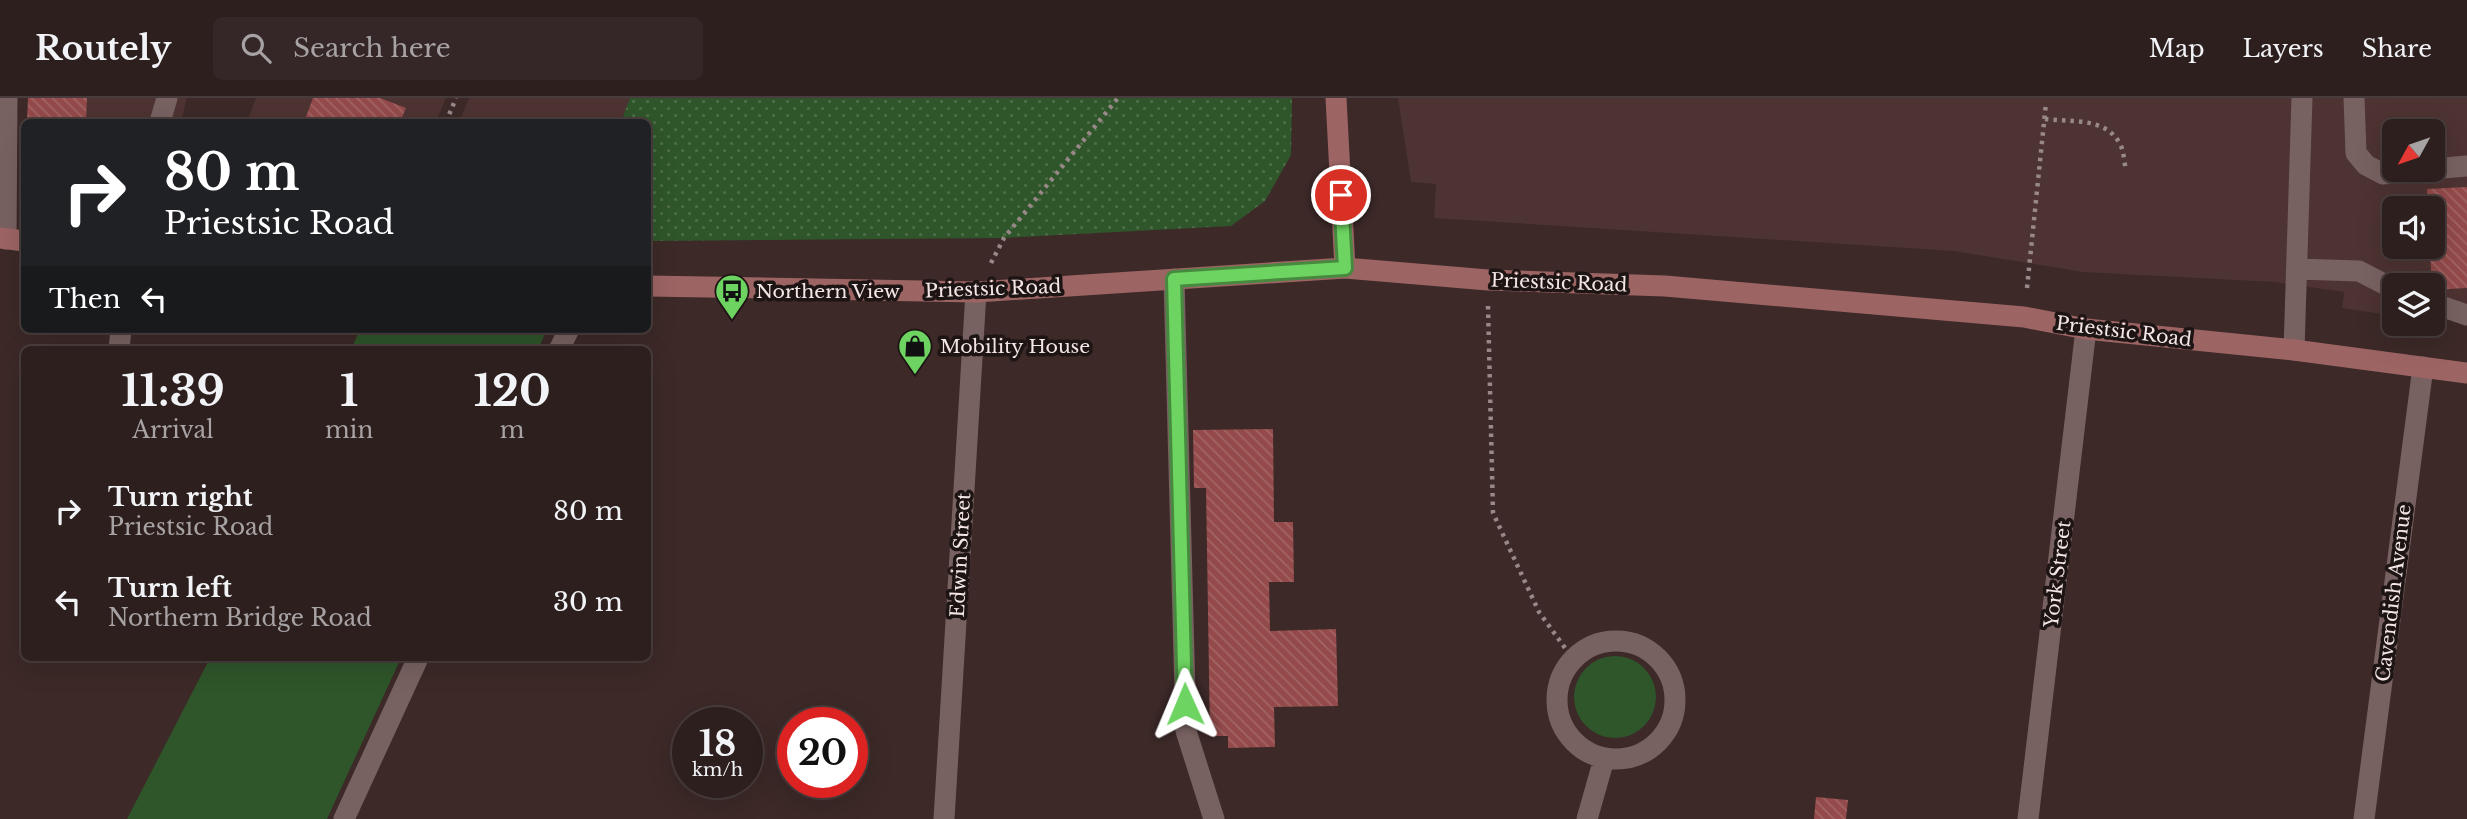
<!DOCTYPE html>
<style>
body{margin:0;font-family:"Libre Baskerville",serif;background:#352727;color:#f1f3f6;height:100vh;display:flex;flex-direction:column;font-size:26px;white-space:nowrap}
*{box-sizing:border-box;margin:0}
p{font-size:23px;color:#a7a2a4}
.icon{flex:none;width:38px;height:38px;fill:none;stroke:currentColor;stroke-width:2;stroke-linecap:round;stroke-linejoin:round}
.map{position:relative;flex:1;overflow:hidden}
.side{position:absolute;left:21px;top:248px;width:630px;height:315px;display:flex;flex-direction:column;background:#2d1f1e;border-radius:10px;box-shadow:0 7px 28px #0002,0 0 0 2px #483d3c}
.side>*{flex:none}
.hud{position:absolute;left:21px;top:21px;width:630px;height:214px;border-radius:10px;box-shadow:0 7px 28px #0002,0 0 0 2px #483d3c;background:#202124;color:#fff;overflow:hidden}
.needle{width:46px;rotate:230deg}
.fabs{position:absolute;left:2382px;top:21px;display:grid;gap:14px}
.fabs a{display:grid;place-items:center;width:63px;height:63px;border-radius:10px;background:#2d1f1e;box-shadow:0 7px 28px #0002,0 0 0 2px #483d3c;font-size:35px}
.speed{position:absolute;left:672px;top:609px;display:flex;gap:14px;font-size:35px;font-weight:700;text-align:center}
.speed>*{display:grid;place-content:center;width:91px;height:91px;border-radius:50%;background:#2d1f1e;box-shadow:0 7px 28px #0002,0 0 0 2px #483d3c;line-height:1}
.speed small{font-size:18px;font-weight:400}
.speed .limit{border:10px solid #d22;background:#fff;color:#111}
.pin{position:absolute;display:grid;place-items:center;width:60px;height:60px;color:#fff;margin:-30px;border:4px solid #fff;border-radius:50%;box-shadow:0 2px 7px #0007}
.me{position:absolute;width:77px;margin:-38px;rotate:359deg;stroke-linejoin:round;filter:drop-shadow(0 0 5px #0008)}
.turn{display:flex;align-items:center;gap:24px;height:147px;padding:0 28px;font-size:32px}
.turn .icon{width:91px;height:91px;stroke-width:2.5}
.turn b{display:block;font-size:49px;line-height:60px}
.then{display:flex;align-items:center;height:66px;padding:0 28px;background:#0003;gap:14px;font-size:26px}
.eta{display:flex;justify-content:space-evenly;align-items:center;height:119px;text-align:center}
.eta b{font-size:42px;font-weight:700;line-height:49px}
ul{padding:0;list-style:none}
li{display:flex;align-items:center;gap:21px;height:91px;padding:0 28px}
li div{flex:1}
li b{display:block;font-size:26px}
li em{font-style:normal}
header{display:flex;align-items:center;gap:42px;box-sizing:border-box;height:98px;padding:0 35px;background:#2d1f1e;border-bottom:2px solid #483d3c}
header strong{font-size:33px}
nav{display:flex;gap:38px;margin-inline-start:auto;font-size:24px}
.search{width:490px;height:63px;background:#352727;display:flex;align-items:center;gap:18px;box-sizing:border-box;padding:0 24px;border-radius:10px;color:#a7a2a4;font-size:26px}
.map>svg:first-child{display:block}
</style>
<header>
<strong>Routely</strong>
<div class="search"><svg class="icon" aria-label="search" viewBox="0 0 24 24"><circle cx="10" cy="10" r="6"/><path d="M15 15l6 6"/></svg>Search here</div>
<nav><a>Map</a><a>Layers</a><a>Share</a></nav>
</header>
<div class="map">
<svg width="2467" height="721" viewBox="0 0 2467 721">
<defs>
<pattern id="park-dots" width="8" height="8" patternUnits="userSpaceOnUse" patternTransform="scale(1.75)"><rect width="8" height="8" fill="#2f552a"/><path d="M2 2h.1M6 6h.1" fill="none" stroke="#4e6d49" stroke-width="1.8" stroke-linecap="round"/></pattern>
<pattern id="building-back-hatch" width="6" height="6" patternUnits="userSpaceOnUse" patternTransform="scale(1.75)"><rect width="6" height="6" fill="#944a4a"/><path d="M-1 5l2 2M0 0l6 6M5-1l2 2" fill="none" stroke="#a36464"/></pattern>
</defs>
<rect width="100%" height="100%" fill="#3c2928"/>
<path fill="#4d3332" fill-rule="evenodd" d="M28 0H187L181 24H27Z
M256 0H446L436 24H247Z
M469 0H630L621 24H459Z
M1398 0H2467V225L2433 215 2432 187H2394V216H2382L2342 210 2344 194 2274 184 2083 174 1954 153 1434 120 1436 86 1411 84ZM2394 33H2432V72H2394ZM2394 110H2432V149H2394Z"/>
<path fill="#2f552a" d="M360 231H545L546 233 538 252H351Z
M1574 599a41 41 0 1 1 82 0a41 41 0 1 1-82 0Z
M210 560H401L327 721H127Z"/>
<path fill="url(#park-dots)" d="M630 0H1292L1291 57 1265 103 1231 128 1004 140 648 143V24H621Z"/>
<path fill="url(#building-back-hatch)" d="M28 0H87L86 24H27Z
M313 0H380L406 10 400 24H304Z
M2467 89V190L2432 192 2430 149H2432V110H2428L2427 91Z
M1273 331 1274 424H1293L1294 484H1269L1270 533 1336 531 1338 608 1274 609 1275 649 1228 650V638H1210L1206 390H1194L1193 332Z
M1816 699 1848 702 1846 721H1814Z"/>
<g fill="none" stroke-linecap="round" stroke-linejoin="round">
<path stroke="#988887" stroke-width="4.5" stroke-dasharray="3.5 5" stroke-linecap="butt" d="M2045 21C2070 24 2106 19 2120 46 2124 53 2124 64 2126 72
M446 24 456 0
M991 165 1004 140 1118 0
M2027 190 2046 5
M1488 208 1493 415 1539 514 1573 561"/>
<path stroke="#786261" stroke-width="21" d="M2354 0 2356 55 2366 67 2383 76 2426 72
M160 24 167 0
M2432 71 2467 68
M2297 171 2359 173 2394 191
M1174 181 1186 633 1214 721
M2432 205 2467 217
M2294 252 2302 0"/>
<path stroke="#786261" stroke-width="21" d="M6 141 7 0
M119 252 121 231
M559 252 569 231
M1557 602a59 59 0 1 1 118 0a59 59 0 1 1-118 0Z
M344 721 418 560
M944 721 976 194
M1587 721 1604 661
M2028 721 2086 231
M2364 721 2423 269"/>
<path stroke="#9d6464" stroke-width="21" d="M1336 0 1345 170
M0 140 24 143
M648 188 976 194 1345 170 1488 182 1665 188 2024 219 2086 231 2294 252 2467 275"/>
</g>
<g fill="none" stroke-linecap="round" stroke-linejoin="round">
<g stroke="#47893f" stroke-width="18">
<path id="route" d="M1185 606 1174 181 1345 170 1341 97"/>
</g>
<use href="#route" stroke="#6dd361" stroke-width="12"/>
</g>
<defs>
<g id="bus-pin" transform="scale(1.75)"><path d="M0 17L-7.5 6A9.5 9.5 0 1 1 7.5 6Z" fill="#6dd361" stroke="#1d1414"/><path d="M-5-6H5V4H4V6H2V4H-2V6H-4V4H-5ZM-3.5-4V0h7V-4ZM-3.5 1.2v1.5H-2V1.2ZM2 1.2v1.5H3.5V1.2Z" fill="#111"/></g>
<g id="shop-pin" transform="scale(1.75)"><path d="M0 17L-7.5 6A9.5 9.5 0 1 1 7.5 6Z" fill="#6dd361" stroke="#1d1414"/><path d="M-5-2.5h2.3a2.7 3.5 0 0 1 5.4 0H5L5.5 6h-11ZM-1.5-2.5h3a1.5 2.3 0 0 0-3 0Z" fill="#111"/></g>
</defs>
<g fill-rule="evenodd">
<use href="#bus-pin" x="732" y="193"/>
<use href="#shop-pin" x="915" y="248"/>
</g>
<g text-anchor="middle" stroke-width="7" stroke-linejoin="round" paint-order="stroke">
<g font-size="19" fill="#f3e6e5" stroke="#1d1414">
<text transform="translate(1559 184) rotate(2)" y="7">Priestsic Road</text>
<text transform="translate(993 190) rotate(-2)" y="7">Priestsic Road</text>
<text transform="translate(2124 233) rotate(7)" y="7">Priestsic Road</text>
<text transform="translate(960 457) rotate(-87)" y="7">Edwin Street</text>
<text transform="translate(2057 476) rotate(-83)" y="7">York Street</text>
<text transform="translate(2393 495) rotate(-83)" y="7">Cavendish Avenue</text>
</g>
<g font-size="19" fill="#f3e6e5" stroke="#1d1414" text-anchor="start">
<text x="756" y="200">Northern View</text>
<text x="940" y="255">Mobility House</text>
</g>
</g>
</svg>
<div class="fabs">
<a><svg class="needle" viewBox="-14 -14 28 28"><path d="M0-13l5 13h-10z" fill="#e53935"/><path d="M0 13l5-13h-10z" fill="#a7a2a4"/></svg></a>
<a><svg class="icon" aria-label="sound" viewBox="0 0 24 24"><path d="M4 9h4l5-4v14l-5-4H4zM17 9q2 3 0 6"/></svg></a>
<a><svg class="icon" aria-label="layers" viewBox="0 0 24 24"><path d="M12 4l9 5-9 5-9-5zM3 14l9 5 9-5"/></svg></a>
</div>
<div class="speed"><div>18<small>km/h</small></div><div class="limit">20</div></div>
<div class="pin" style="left:1341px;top:97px;background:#d93025"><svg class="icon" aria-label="arrive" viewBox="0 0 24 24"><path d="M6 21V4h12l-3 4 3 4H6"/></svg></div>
<svg class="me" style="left:1185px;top:606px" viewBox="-20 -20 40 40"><path d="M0-17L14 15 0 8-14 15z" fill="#6dd361" stroke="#fff" stroke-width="4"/></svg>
<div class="hud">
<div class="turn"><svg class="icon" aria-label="right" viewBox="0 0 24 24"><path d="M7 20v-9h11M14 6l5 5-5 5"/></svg><div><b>80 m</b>Priestsic Road</div></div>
<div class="then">Then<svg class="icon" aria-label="left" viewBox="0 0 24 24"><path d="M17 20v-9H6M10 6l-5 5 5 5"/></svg></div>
</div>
<section class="side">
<div class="eta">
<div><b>11:39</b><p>Arrival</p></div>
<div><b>1</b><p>min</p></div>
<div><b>120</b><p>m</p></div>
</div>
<ul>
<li><svg class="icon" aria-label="right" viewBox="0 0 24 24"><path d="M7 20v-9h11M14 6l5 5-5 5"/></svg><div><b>Turn right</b><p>Priestsic Road</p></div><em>80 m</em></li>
<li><svg class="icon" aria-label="left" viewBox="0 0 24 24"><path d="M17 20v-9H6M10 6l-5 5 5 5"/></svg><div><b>Turn left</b><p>Northern Bridge Road</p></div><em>30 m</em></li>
</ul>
</section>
</div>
